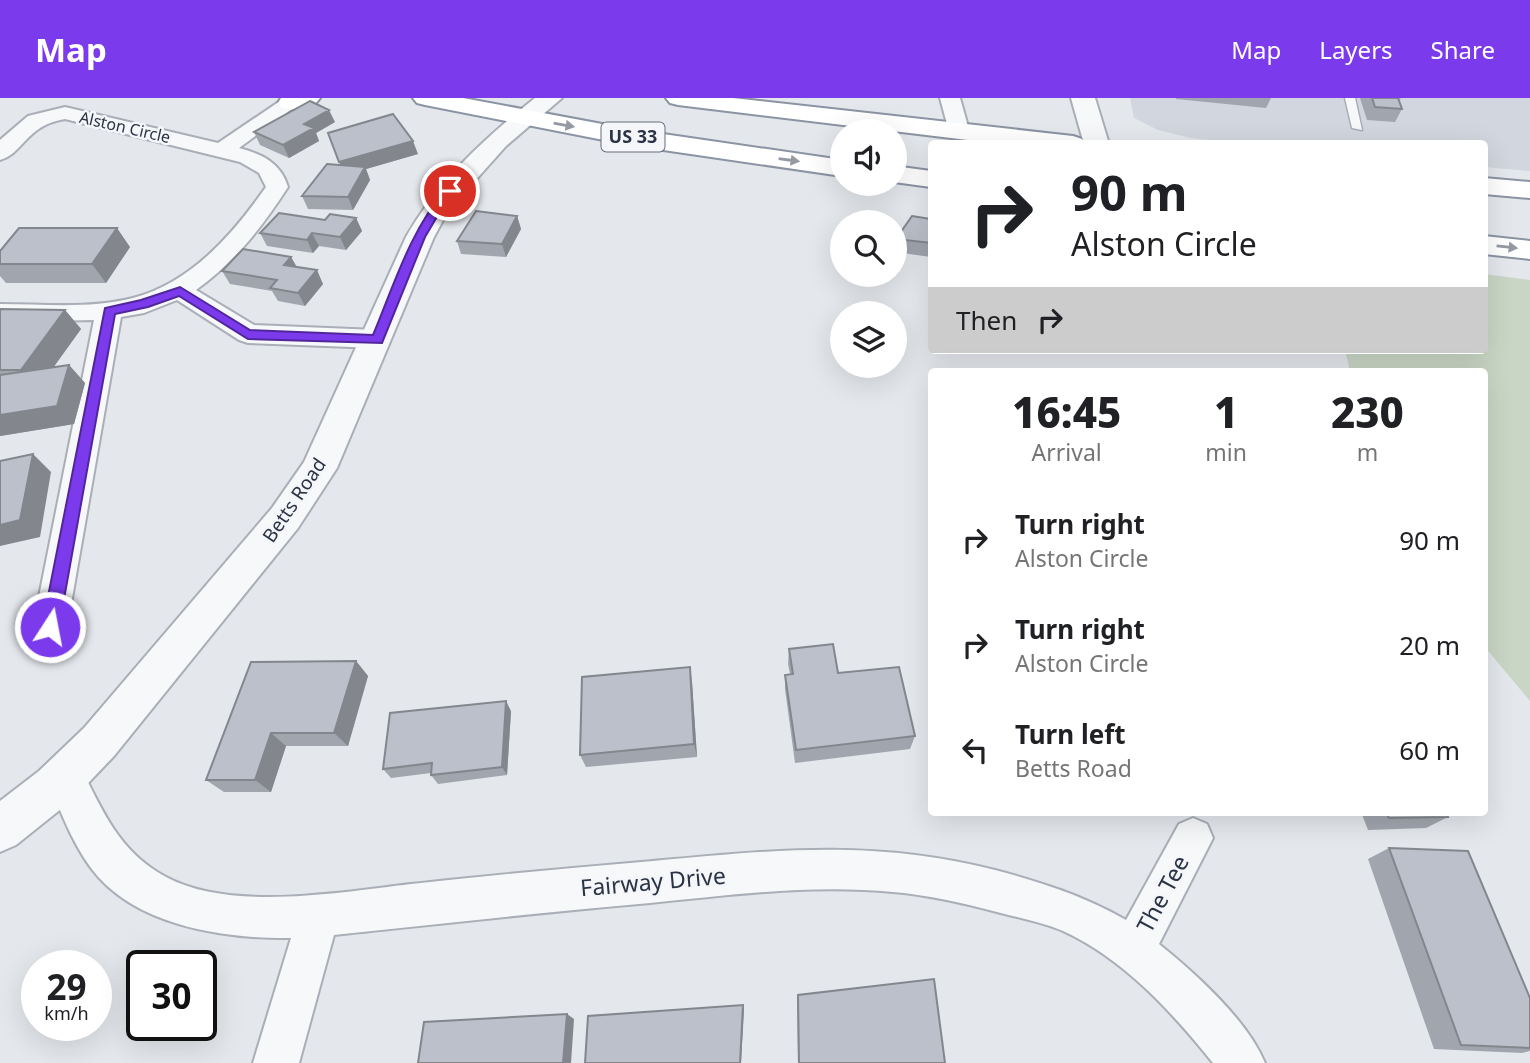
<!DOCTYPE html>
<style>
body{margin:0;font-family:"Noto Sans",sans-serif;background:#f6f6f6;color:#202124;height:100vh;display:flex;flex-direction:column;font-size:26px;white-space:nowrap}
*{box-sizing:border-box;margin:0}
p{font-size:23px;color:#757577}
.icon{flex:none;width:38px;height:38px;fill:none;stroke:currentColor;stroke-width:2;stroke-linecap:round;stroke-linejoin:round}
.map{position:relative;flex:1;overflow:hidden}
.details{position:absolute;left:928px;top:270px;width:560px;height:448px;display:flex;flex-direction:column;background:#fff;border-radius:7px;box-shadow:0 7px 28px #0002}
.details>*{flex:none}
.hud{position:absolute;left:928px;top:42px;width:560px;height:214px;border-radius:7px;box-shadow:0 7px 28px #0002;background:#fff;color:#202124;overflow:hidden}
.fabs{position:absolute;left:830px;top:21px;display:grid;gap:14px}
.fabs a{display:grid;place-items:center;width:77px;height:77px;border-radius:50%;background:#fff;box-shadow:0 7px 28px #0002;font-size:35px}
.speed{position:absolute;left:21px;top:852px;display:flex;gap:14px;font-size:35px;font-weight:700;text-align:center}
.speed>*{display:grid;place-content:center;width:91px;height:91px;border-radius:50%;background:#fff;box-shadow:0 7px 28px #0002;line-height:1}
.speed small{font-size:18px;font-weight:400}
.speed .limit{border:4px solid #111;border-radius:10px;background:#fff;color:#111}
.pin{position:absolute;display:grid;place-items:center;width:60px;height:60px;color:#fff;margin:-30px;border:4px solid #fff;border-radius:50%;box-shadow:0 2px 7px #0007}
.me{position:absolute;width:77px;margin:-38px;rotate:11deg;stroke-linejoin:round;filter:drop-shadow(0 0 5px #0008)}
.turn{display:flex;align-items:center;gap:24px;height:147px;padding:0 28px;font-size:32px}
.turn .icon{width:91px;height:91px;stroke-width:2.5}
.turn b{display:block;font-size:49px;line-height:60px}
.then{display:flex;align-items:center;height:66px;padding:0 28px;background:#0003;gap:14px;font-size:26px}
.eta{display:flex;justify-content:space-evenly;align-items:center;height:119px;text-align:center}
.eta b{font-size:42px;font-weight:800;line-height:49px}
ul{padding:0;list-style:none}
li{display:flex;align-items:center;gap:21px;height:105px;padding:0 28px}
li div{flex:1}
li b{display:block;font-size:26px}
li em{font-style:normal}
header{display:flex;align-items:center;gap:42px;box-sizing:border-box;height:98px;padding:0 35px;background:#7c3aed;color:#fff}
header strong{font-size:33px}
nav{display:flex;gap:38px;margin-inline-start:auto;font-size:24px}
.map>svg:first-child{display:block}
</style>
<header>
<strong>Map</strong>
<nav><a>Map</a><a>Layers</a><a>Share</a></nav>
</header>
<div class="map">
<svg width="1530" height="965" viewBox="0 0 1530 965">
<rect width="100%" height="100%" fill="#e4e7ec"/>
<path fill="#d2d6de" d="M1130 0H1530V73L1484 69V46H1244L1191 40 1158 32 1134 20Z"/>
<path fill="#c9d6c5" d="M1484 176 1530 182V603L1484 548V273H1350L1345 252H1484Z"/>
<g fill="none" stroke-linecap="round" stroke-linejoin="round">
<g stroke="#a9aeb7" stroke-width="3">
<path id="service" d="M1345 0H1355L1362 32 1352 30Z"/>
</g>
<g stroke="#a9aeb7" stroke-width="4">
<path id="minor" d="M940 0H960L969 32 966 37H950Z
M283 1H297L300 5 239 50C262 56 281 65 288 89 262 129 235 164 196 192L254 227 377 232 387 235 390 241 387 247 377 250 248 245 239 242 177 202 144 215 121 219 67 529 62 539 50 544 38 539 33 529 94 222 0 224V206C43 206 91 211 133 200 191 185 233 136 266 89L259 75 240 64 65 21C26 27 23 56 0 62V42L28 18 65 9 218 45Z
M65 661 79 666C102 712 119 754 166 779 231 814 341 794 411 786 492 777 572 770 653 763 776 752 873 741 995 772 1041 784 1084 798 1126 822L1179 726 1193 720 1207 726 1213 740 1159 846C1195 875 1247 922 1265 965H1213C1172 914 1124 861 1063 833 1042 824 1019 820 997 814 963 805 928 797 893 794 812 786 731 797 650 805 545 814 439 826 334 837L299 965H253L291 840C224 841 134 828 91 770 71 743 59 709 46 679L51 666Z"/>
</g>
<g stroke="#a9aeb7" stroke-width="4">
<path id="tertiary" d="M535 0H562L506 48 448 113 434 139 337 370 298 430 114 658 71 703 16 747 0 754V703L39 673 84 630 272 410 304 364 406 139C438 83 485 40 535 0Z
M1071 0H1095L1109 46H1084Z"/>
</g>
<g stroke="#8b94a3" stroke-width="4">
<path id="trunk" d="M281 0H320L316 5 290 12 282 10 278 5Z
M413 0H463L629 31 842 62V78L629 47 425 7 417 5Z
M666 0H733L1073 38 1082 41 1085 46H1001L678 7 670 5Z
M894 68 931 73V89L894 84Z
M1484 80 1530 84V100L1484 96Z
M1484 138 1530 143V161L1484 156Z"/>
</g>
<use href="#service" fill="#f7f8fa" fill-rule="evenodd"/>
<use href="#minor" fill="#f7f8fa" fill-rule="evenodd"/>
<use href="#tertiary" fill="#f7f8fa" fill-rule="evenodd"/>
<use href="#trunk" fill="#fff" fill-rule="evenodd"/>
</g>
<path fill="#a1a5ae" d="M1176 0H1271L1266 10 1176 1Z
M1360 0H1401L1399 3 1402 11 1395 24 1367 22Z
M335 24 316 35 319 43 289 60 260 47 254 34Z
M418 56 366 71 370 82 353 112 308 111 302 98 341 67Z
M517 118 521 131 506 159 461 156 457 143Z
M356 120 362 133 346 152 319 148 313 155 267 148 260 135 325 122Z
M931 121V159L895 154 896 141Z
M130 149 106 185H6L0 178V153Z
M291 159 297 169 323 186 305 208 278 203 272 193 230 186 222 173Z
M0 211 65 212 81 231 53 269 69 267 85 285 74 326 0 338Z
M789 551 838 575 915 638 910 651 795 665 785 591V577L790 576 788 566Z
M356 563 368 578 348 648H286L271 694H224L206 682Z
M692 584 697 659 586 669 580 657Z
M511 613 507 677 438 686 431 677V675L391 680 383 671Z
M1361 714H1446L1448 719 1426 730 1368 732Z
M1389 750 1530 900V953L1522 955 1434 951 1368 761Z
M798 897 945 965H798L797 903Z"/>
<path fill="#83868d" d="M329 12 335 24 316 35 319 43 289 60 283 47 304 26Z
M413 43 418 56 366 71 370 82 353 112 348 99 345 77 339 64Z
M517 118 521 131 506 159 502 146Z
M356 120 362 133 346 152 340 139Z
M117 130 130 149 106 185 92 166Z
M312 135 319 148 313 155 307 142Z
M291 159 298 172 284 167Z
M317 172 323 186 305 208 298 195Z
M65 212 81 231 38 291 21 272Z
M69 267 85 285 74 326 0 338V317Z
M33 356 51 374 40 439 0 448V427Z
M356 563 368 578 348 648 334 635Z
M690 569 692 584 697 659 694 646Z
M506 603 511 613 507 677 502 669Z
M271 635 286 648 271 694 255 682Z
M743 907 744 912 741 965H740Z
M567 916 574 921 571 965H563Z"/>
<path fill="#bbc0ca" stroke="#83868d" stroke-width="2" d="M1372 0H1398L1402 11 1375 9Z
M310 3 329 12 304 26 314 30 283 47 254 34Z
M393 16 413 43 339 64 328 35Z
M327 66 365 69 348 99 302 98Z
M476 113 517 118 502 146 457 143Z
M279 115 325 122 330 116 356 120 340 139 312 135 307 142 260 135Z
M912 118 931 121V145L896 141Z
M19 130H117L92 166H0V153Z
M243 151 291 159 284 167 317 172 298 195 270 190 277 182 222 173Z
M0 211 65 212 21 272H0Z
M69 267 57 308 0 317V277Z
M33 356 20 422 0 427V363Z
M833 546 838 575 899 569 915 638 796 652 785 577 793 576 789 551Z
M356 563 334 635H271L255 682H206L251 564Z
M690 569 694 646 580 657 582 579Z
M506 603 502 669 431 677 432 665 383 671 390 615Z
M1386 714H1446L1448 719 1389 720Z
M1389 750 1468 753 1530 900V950L1461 947Z
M934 881 945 965H799L798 897Z
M743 907 740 965H585L588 918Z
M567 916 563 965H418L424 924Z"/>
<defs><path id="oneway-solid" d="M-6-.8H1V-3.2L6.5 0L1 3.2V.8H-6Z" transform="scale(1.75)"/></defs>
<g fill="#959aa2">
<use href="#oneway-solid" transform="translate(564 27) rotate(10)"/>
<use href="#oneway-solid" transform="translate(789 62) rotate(8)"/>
<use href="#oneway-solid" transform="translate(1507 149) rotate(6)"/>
</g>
<path fill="#7c3aed" stroke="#51269a" stroke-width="2" d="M446 91 456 93 441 112 425 139 382 245 248 241 179 198 148 209 115 216 59 529 56 534H45L42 529 105 210 141 202 180 189 250 232 373 237C394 187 410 133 446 91Z"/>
<g text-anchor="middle" stroke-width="5" stroke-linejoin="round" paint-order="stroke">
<g font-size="16" fill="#2b3445" stroke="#f4f6f9">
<text transform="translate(125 29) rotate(13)" y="6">Alston Circle</text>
</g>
<rect fill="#f4f6f9" stroke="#676e7b" stroke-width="2" x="601.5" y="24.5" width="63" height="29" rx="5"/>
<g font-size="18" font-weight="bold" fill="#2b3445">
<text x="633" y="45">US 33</text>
</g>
<g font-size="19" fill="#2b3445" stroke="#f4f6f9">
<text transform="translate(294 402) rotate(-56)" y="7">Betts Road</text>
</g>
<g font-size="23" fill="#2b3445" stroke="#f4f6f9">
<text transform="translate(653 784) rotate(-5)" y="8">Fairway Drive</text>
<text transform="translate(1163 796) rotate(-62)" y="8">The Tee</text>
</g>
</g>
</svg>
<div class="fabs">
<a><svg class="icon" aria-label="sound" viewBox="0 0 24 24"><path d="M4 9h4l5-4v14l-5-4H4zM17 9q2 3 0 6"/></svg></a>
<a><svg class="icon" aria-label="search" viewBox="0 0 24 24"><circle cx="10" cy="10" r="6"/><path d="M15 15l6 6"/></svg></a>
<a><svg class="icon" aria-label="layers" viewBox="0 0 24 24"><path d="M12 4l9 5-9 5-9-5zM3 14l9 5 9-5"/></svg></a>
</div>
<div class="speed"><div>29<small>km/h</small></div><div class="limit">30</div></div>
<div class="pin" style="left:450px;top:93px;background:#d93025"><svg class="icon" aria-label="arrive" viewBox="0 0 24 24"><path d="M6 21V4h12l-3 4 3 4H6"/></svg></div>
<svg class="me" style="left:50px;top:529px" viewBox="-20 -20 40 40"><circle r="17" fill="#7c3aed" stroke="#fff" stroke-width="3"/><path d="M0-11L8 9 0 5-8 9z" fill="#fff"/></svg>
<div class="hud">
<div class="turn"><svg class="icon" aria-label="right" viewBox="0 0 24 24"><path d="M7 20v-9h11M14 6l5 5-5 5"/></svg><div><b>90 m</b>Alston Circle</div></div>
<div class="then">Then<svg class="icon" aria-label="right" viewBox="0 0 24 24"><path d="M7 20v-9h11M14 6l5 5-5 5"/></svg></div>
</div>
<section class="details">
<div class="eta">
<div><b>16:45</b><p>Arrival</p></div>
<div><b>1</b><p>min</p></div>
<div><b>230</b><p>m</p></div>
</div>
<ul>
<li><svg class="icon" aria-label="right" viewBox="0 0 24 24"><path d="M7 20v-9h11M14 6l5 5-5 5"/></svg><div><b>Turn right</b><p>Alston Circle</p></div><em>90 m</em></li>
<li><svg class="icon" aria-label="right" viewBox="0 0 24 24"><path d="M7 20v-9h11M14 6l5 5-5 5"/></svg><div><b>Turn right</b><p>Alston Circle</p></div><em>20 m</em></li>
<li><svg class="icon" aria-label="left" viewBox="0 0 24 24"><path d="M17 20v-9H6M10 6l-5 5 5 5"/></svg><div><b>Turn left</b><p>Betts Road</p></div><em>60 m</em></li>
</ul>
</section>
</div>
